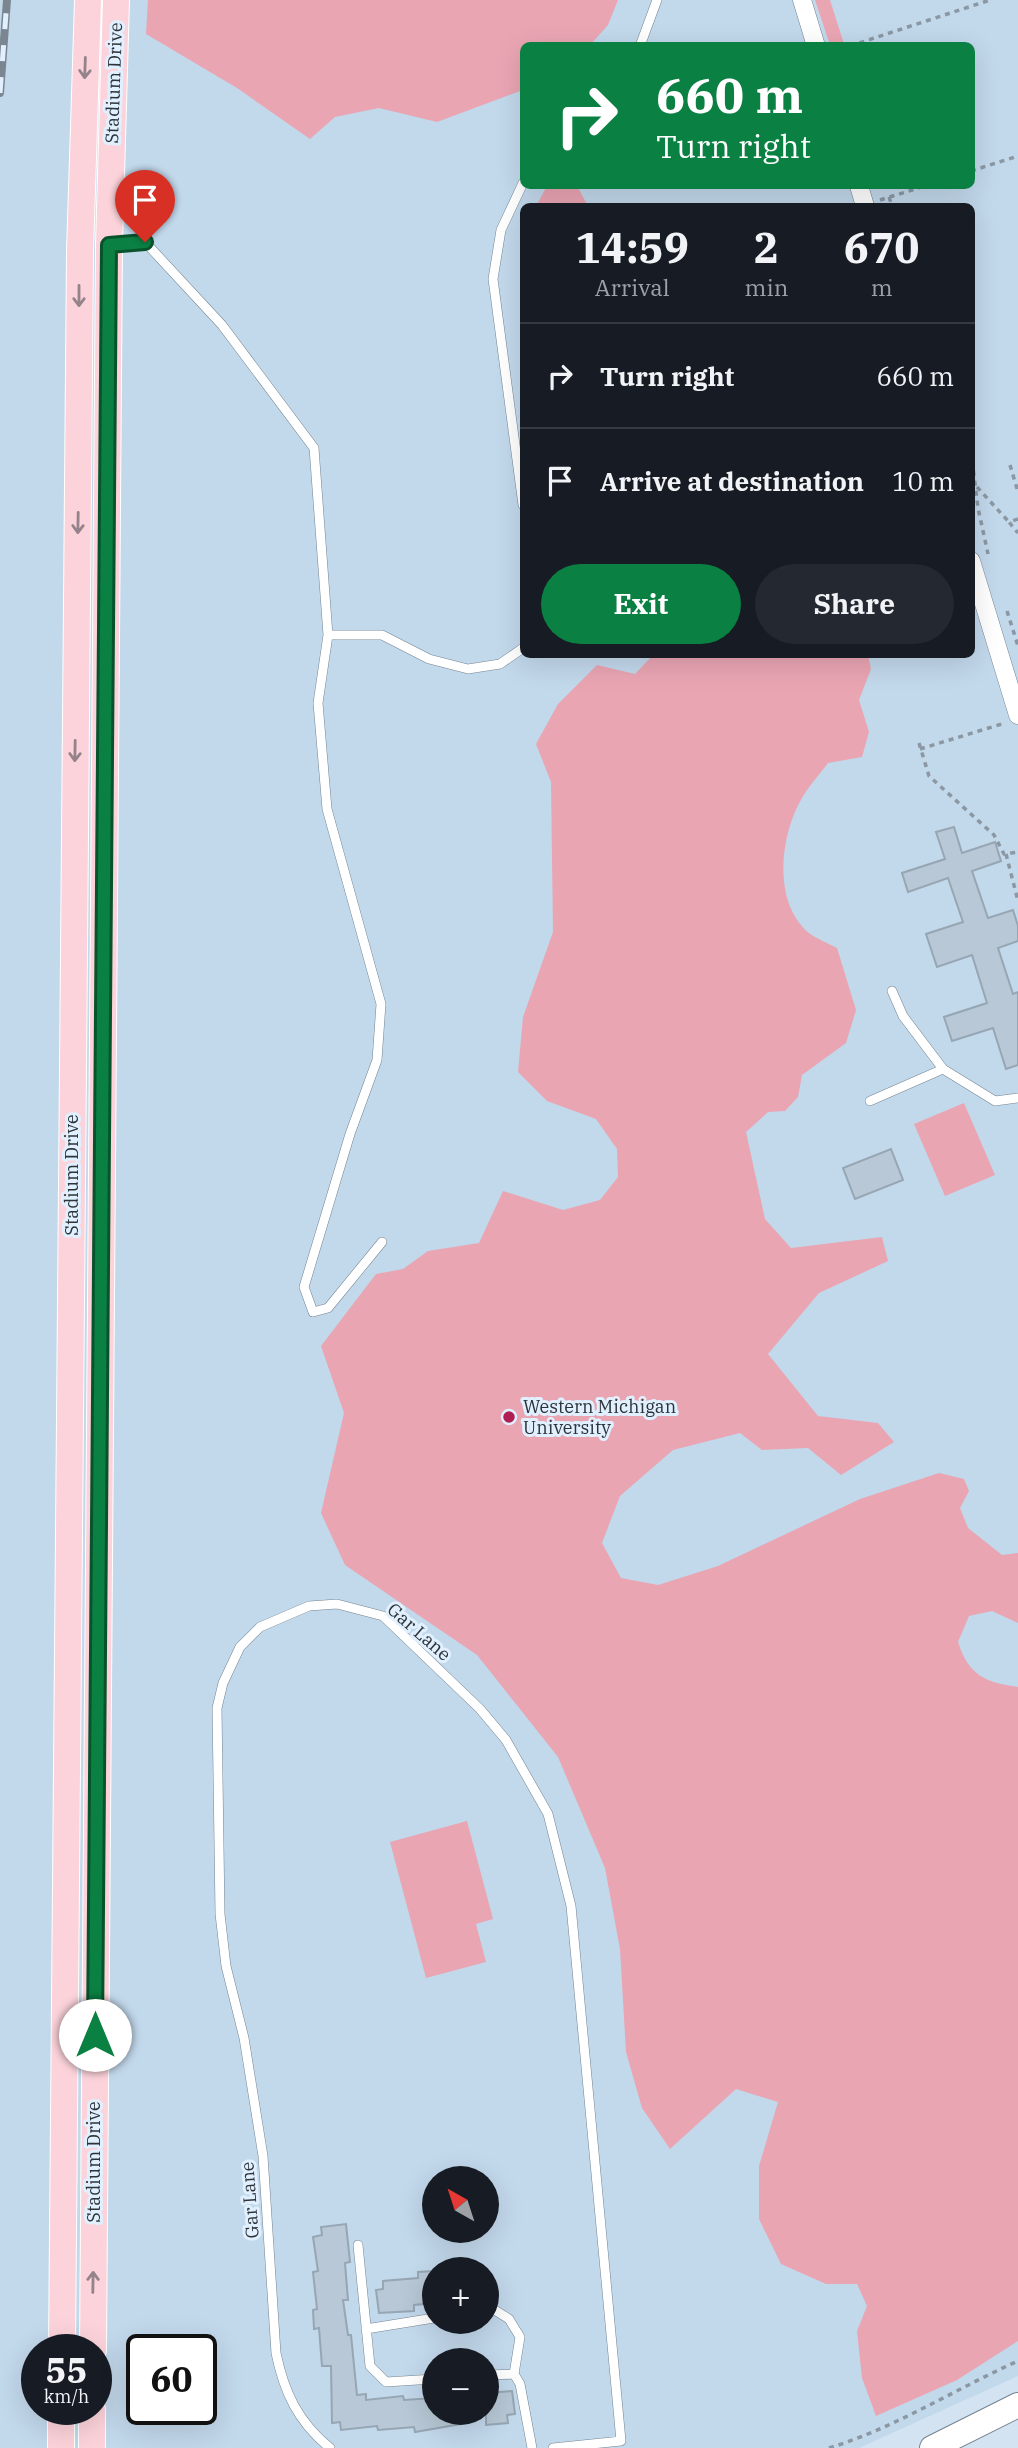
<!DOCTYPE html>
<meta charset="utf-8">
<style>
body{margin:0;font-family:"IBM Plex Serif",serif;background:#242831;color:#f1f3f6;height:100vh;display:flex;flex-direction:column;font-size:26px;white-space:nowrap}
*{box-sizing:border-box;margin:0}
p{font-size:23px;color:#9ea1a6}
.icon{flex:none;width:38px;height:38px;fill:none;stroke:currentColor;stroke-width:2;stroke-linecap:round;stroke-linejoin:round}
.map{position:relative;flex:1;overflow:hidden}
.sheet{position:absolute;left:520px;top:203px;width:455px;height:455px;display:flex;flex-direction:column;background:#171b24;border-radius:10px;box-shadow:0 7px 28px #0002}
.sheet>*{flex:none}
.banner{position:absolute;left:520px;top:42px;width:455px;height:147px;border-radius:10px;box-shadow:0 7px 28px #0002;background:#0b8043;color:#fff;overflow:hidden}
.needle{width:46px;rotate:321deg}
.controls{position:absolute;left:422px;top:2166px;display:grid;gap:14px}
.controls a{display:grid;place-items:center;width:77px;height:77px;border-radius:50%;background:#171b24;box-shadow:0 7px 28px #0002;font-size:35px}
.speed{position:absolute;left:21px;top:2334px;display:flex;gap:14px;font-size:35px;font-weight:700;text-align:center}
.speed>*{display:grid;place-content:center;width:91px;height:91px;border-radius:50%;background:#171b24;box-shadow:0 7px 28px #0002;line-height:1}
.speed small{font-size:18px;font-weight:400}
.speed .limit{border:4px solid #111;border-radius:10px;background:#fff;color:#111}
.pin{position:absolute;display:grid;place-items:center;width:60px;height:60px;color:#fff;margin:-72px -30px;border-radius:50% 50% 50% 0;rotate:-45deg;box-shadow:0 0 7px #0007}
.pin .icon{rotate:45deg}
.me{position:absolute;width:77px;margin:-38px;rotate:0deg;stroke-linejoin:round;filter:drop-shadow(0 0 5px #0008)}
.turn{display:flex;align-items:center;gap:24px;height:147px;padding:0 21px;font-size:32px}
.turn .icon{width:91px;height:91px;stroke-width:2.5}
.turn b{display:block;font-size:49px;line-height:60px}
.eta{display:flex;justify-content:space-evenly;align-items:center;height:119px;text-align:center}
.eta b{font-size:42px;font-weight:700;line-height:49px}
.cta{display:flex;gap:14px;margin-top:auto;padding:14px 21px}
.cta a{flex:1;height:80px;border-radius:42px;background:#0b8043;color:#fff;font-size:28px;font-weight:700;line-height:80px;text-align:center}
.cta a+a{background:#242831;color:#f1f3f6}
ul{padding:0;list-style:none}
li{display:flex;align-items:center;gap:21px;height:105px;padding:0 21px;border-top:2px solid #363941}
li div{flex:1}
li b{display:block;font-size:26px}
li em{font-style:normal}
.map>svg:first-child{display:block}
</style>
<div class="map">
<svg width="1018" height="2448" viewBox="0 0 1018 2448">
<rect width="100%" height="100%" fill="#d3e3f2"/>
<path fill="#c2d8eb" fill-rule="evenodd" d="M0 0H1018V2376L859 2448H0ZM523 46H971V186H523ZM523 206H971V654H523ZM434 2179H486V2231H434ZM434 2270H486V2322H434ZM37 2350H96V2410H37ZM142 2350H201V2410H142ZM434 2361H486V2413H434Z"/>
<path fill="#eaa5b3" d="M148 0H618L608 25 590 45 523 46V90L437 122 379 108 335 117 310 139 237 88 146 34Z
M815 0H830L844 44 830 45Z
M547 186H577L588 206H536Z
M653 655H868L871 669 859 700 869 732 862 757 828 763C819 775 809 786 802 798 780 835 772 902 809 933 817 939 828 943 837 948L856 1010 846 1043 802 1075 798 1097 785 1111 768 1112 746 1132 765 1219 791 1248 882 1237 888 1261 819 1293 768 1354 818 1416 878 1423 894 1442 841 1475 808 1448 762 1450 740 1433 673 1450 620 1496 602 1543 621 1578 658 1585 718 1566 860 1499 939 1473 964 1479 969 1491 960 1508 968 1528 1002 1555 1018 1553V1623L992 1611 969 1616 958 1642C969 1676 985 1682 1018 1687V2341L957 2380 876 2416 862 2378 857 2331 867 2306 857 2284H826L781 2264 759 2219V2166L778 2102 736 2089 670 2149 642 2108 626 2052 620 1949 605 1868 558 1757 477 1655 345 1565 321 1513 344 1413 321 1346 376 1274 403 1269 428 1251 479 1243 503 1191 563 1210 600 1200 618 1177 617 1149 596 1119 547 1101 518 1072 523 1017 553 932 551 782 536 744 558 704 597 665 635 674Z
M964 1103 995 1175 945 1196 914 1124Z
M467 1821 493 1919 476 1924 486 1962 426 1978 390 1842Z"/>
<path fill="#b8c8d6" stroke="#96a6b3" stroke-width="2" d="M954 827 962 853 995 842 1001 861 972 871 988 918 1013 910 1018 926V941L998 948 1013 994 1018 992V1065L1006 1069 993 1028 952 1041 944 1017 987 1003 972 955 937 967 926 934 963 922 948 878 908 892 902 873 945 859 936 832Z
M891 1149 903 1180 855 1199 843 1168Z
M346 2224 350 2262 345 2263 348 2300H343L348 2335H351L357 2395 366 2394V2400L403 2396 404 2400 434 2398V2413H466L467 2423 415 2432 414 2427 378 2430 377 2426 341 2430 340 2422 332 2423 331 2366H322L319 2328 314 2329 313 2310 317 2309 313 2272 318 2271 313 2237 322 2235 321 2227Z
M434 2271V2303L414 2305V2311L379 2313 376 2290 383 2289V2281L418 2278V2272Z
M512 2391 515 2414 507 2415 508 2423 486 2425V2393Z"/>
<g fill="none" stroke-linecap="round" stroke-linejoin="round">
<g stroke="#758492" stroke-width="10">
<path id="lane" d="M640 46 657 0
M523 183 501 230 493 279 523 505
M112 245 145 242 222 325 314 448 328 635
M892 991 903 1016 943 1069 995 1101 1018 1098
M870 1101 943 1069
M382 1242 328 1308 313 1312 304 1287 350 1134 377 1060 381 1004 327 809 318 703 328 635H382L429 659 468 669 500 664 523 648
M358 2245 370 2366 386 2382 434 2379
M486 2310 493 2309 509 2319 520 2337 514 2374
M366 2329 434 2318
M486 2375 514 2374 520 2384 532 2448
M330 2448C298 2422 284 2392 276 2353L263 2156 244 2038 226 1966 220 1914 217 1708 223 1683 240 1647 260 1627 309 1606 337 1604 383 1616 480 1709 506 1740 548 1814 571 1906 621 2441 553 2448"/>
</g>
<g stroke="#758492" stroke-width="19">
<path id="street" d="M802 0 816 46
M859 186 865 206
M971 561 1018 715"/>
</g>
<g stroke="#758492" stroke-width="26">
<path id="secondary" d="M932 2448 1018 2405"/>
</g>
<g stroke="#fff" stroke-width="28">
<path id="primary" d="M62 2350 80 252 88 0
M93 2350 109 245 116 0
M61 2448V2410
M92 2448V2410"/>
</g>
<path stroke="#8b97a2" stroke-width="3.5" stroke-dasharray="5 5" stroke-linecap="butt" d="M850 46 990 0
M971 171 1018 156
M889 197 892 206
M880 200 925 186
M971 451 978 508 988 554
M1010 465 1018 492
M977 487 1009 522
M1018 519 1009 522 1018 533
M1007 611 1018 646
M919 743 929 776 994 835 1004 854 1018 852
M920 749 1005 723
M1006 854 1018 901
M829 2448C895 2428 955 2389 1018 2361"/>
<use href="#lane" stroke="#fff" stroke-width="9"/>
<use href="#street" stroke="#fff" stroke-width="18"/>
<use href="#secondary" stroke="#fff" stroke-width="24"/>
<use href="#primary" stroke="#fcd3da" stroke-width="26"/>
<g stroke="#7b8690" stroke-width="8">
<path id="rail" d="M0 93 7 0"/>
</g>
<use href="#rail" stroke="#e0f0ff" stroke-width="5" stroke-dasharray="16" stroke-linecap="butt"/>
</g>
<defs><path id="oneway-shaft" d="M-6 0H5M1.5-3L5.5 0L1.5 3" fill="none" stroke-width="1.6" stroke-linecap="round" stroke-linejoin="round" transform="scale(1.75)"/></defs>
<g stroke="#94838a">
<use href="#oneway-shaft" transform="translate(85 68) rotate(92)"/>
<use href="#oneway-shaft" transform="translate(79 296) rotate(90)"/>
<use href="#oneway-shaft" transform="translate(78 523) rotate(91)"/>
<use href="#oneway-shaft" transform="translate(75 751) rotate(91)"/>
<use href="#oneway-shaft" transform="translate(93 2282) rotate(-89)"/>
</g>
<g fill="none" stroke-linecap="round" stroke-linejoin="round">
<g stroke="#07532c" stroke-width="18">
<path id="route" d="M95 2035 109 245 145 242"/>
</g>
<use href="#route" stroke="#0b8043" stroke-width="12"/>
</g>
<circle fill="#b01f53" stroke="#e0f0ff" stroke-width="2.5" cx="509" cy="1417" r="7"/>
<g text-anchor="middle" stroke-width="6" stroke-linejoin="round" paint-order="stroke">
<g font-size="18" fill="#2d3339" stroke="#e0f0ff">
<text transform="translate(114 83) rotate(-88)" y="6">Stadium Drive</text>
<text transform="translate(72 1175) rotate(-90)" y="6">Stadium Drive</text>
<text transform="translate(419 1632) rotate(41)" y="6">Gar Lane</text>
<text transform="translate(94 2162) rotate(-90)" y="6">Stadium Drive</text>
<text transform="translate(250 2200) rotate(-94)" y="6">Gar Lane</text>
</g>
<g font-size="18" fill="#2d3339" stroke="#e0f0ff" text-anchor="start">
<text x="523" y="1413">Western Michigan<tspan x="523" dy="21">University</tspan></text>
</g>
</g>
</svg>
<div class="controls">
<a><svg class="needle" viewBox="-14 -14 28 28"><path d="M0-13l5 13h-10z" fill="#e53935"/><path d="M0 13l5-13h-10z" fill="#9ea1a6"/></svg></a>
<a>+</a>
<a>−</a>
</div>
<div class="speed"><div>55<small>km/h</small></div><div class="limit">60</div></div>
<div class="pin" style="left:145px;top:242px;background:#d93025"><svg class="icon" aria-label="arrive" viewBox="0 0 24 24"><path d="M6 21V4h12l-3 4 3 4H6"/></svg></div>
<svg class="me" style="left:95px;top:2035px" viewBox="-20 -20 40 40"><circle r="19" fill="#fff"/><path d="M0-13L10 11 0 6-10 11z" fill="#0b8043"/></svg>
<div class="banner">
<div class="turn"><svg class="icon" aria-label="right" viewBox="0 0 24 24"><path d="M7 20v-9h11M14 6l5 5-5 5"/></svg><div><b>660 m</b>Turn right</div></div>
</div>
<section class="sheet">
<div class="eta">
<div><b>14:59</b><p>Arrival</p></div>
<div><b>2</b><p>min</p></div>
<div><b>670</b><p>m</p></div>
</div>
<ul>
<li><svg class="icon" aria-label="right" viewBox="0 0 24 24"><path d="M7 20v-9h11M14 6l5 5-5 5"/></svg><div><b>Turn right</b></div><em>660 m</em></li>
<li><svg class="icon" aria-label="arrive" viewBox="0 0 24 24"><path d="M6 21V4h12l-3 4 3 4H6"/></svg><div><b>Arrive at destination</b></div><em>10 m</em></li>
</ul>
<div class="cta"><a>Exit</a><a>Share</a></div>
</section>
</div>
